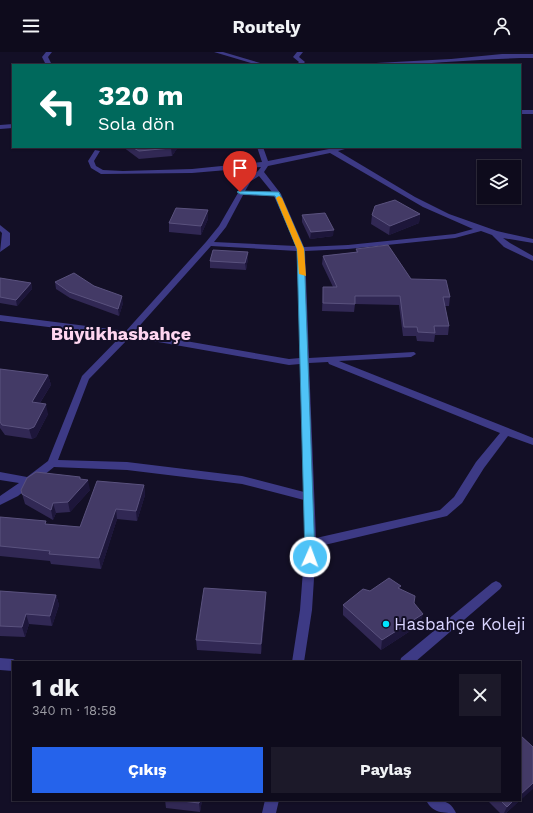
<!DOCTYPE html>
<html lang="tr">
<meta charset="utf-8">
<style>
body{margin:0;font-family:"Work Sans",sans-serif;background:#1c1929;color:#f1f3f6;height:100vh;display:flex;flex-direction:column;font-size:15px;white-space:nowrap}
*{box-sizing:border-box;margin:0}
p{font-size:13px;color:#9b9ba3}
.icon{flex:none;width:22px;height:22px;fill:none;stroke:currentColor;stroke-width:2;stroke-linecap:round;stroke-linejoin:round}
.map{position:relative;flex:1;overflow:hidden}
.panel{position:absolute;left:12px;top:609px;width:509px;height:140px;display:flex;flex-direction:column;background:#0e0b1c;border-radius:0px;box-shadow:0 1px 3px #0004,0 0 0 1px #2e2b3b}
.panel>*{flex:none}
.guide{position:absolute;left:12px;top:12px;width:509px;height:84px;border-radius:0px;box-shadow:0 1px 3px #0004,0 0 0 1px #2e2b3b;background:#00695c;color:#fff;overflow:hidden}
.fabs{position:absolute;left:477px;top:108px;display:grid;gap:8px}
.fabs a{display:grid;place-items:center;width:44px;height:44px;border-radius:0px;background:#0e0b1c;box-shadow:0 1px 3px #0004,0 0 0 1px #2e2b3b;font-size:20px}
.pin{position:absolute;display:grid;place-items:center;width:34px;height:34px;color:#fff;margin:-41px -17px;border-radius:50% 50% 50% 0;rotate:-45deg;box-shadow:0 0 4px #0007}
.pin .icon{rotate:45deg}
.me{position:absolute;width:44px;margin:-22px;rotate:2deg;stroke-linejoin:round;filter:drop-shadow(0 0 3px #0008)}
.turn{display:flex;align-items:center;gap:14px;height:84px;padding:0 20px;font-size:18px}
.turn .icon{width:52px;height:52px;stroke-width:2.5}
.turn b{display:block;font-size:28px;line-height:34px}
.round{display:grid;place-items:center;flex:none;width:42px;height:42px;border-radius:0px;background:#1c1929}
.headline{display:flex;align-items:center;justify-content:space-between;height:68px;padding:0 20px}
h1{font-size:24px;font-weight:700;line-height:30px}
.cta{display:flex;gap:8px;margin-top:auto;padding:8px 20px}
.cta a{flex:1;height:46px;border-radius:0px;background:#2563eb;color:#fff;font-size:16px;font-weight:700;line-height:46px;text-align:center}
.cta a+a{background:#1c1929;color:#f1f3f6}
header{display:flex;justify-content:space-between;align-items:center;height:52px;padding:0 20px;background:#0e0b1c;font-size:18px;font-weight:700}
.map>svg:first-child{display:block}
</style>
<header><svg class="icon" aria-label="menu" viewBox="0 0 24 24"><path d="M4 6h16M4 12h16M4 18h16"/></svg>Routely<svg class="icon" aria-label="person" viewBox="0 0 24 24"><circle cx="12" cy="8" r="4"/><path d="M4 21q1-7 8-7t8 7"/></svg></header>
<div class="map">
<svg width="533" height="761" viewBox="0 0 533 761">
<rect width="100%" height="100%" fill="#130f26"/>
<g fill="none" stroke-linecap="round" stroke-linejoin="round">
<path fill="#3d3a85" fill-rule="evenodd" d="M46 0H52L48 5 52 13H46L42 5Z
M214 0H223L267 13H258Z
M297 0H303L299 5 305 10 302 13H296L299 10 293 5Z
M502 2H533V6C480 6 427 13 373 13L376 11 451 7Z
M520 58H533V62H520Z
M13 72V76L0 77V73Z
M257 95H263L268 109 339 95H352L338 99 415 145 449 162 497 179 533 187V191L503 186 510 191 533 204V209L504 195 492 183 481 179 455 186 348 197 305 199 309 306 414 300 416 302 411 305 339 309 533 386V393L508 384 484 416 462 451 447 464 316 495 312 558 304 610H292L300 558 305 492 304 448 242 432 127 418 54 415 18 444 0 453V444L19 431 0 428V420L27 425 48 409 82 324 121 284 0 269V263L126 279 206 190 219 174 246 127 258 119 261 115 192 121 101 122 91 116 88 109 95 98 100 99 94 109 96 114 103 118 123 119 192 117 262 110ZM330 101 423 155 473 177 455 182 348 193 304 195 281 142 264 120 268 114ZM259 124 272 140 245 139 251 129ZM243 143 274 144 296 194 214 190 226 175ZM211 194 297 199 300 306 289 307 134 280ZM130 285 289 313 300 312 304 440 242 424 127 410 58 408 89 327ZM328 310 329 312 500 381 476 410 454 445 440 458 316 486 309 311Z
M0 173 10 181V193L0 200 2 181 0 179Z
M496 529 500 531 502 534 500 537 415 610H400L401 606 492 531Z
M0 606 13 607 18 610H13V619L0 618Z
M265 748H279L276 761H262Z
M426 748C439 748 450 747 456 761 443 761 432 761 426 748Z"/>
</g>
<path fill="#312854" d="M123 95H178L172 104 139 107Z
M420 162 419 171 389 183 371 172 372 163Z
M302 163 333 184 310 187 302 170Z
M208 167 201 183 169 180V171Z
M356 197 411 227 450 245 449 254H445L449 274 448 283H435L434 290 417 289 416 284H403L399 253 355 252 354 260 322 259 323 235H333L322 212 323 204 356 200Z
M248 200V206L246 218 210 216V209Z
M0 226 31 231 32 237 17 254 0 251Z
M55 230 94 234 123 251 119 264 70 246 56 237Z
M0 318 48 323 51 333 40 351 48 362 36 385 32 387 5 383 0 376Z
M81 428 90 438 70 460 56 461 53 468 25 452 21 438Z
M144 433 145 443 137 469 117 467 101 517 51 512 50 509 0 504V465L47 472 80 475Z
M400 537 414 551 421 572 381 598 343 563V553L370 539Z
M0 539 56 543 59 553 52 574 29 572 25 585 0 584Z
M266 550 261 602 197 598 196 588Z
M165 748H202L200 760 166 756Z
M487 748H520L506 761H500Z"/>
<path fill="#1d163a" d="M172 95H178L172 104 171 96Z
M208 158V167L201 183V174Z
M420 162 419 171 389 183 390 174Z
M334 178 333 184 310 187 311 180Z
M248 200V206L246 218 245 211Z
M31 231 32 237 17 254 16 248Z
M122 244 123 251 119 264 118 257Z
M48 323 51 333 34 360 32 350Z
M46 352 48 362 36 385 32 387 29 377Z
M80 425 82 435 88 428 90 438 70 460 68 450Z
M144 433 145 443 137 469 136 459Z
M53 451 56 461 53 468 51 458Z
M116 457 117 467 101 517 99 506Z
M266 540V550L261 602V592Z
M56 543 59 553 52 574 50 564Z
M26 562 29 572 25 585 22 575Z
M423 562 421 572 381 598 382 588Z
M533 731V737L506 761H504L507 755 514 748H520V743Z
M200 748H202L200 760 199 751Z"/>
<path fill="#433a66" stroke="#5a527e" d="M132 95H172L171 96 139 99Z
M395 148 420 162 390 174 372 163 375 154Z
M176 156 208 158 201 174 169 171Z
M325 161 334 178 311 180 302 163Z
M388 193 411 227 446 228 450 245H443L449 274H434L435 281 418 280 417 275H404L400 244H355V252L323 251V235H337L323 204 358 200 356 197Z
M213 198 248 200 245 211 210 209Z
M74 221 94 234 122 244 118 257 69 240 55 230Z
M0 226 31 231 16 248 0 245Z
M0 317 48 323 32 350 46 352 34 375 29 377 2 373 0 370Z
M36 420 80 425V427L88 428 68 450 53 451 51 458 22 442 21 438 27 426Z
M97 429 144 433 136 459 116 457 99 506 49 502 50 499 0 494V465L46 469 45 472 80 475Z
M389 526 401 534 398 536 415 544 414 551 423 562 382 588 343 553 363 537 370 539Z
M204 536 266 540 261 592 196 588Z
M0 539 56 543 50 564 26 562 22 575 0 574Z
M520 683 533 695V731L520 743Z
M174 748H200L199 751Z
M500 748H514L507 755Z"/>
<path fill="#4fc3f7" stroke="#337fa1" d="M238 139 279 140 304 197 315 505 310 509 305 505 297 197 275 144 240 142 237 140Z"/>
<path fill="#f59e0b" d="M279 144 282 146 304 197 306 224 299 222 297 197 276 146Z"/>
<circle fill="#00e5ff" stroke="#130f26" stroke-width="1.5" cx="386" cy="572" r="4"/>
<g text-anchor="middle" stroke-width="4" stroke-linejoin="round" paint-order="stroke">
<g font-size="17" fill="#d9d4ff" stroke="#130f26" text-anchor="start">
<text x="394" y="578">Hasbahçe Koleji</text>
</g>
<g font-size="18" font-weight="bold" fill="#ffd6f0" stroke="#130f26">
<text x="121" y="288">Büyükhasbahçe</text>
</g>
</g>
</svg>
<div class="fabs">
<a><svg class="icon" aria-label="layers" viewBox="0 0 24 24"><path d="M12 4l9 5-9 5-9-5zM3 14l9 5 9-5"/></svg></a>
</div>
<div class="pin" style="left:240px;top:140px;background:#d93025"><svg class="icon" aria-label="arrive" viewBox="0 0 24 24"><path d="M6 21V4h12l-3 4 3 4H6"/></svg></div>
<svg class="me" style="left:310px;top:505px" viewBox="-20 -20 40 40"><circle r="17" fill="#4fc3f7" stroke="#fff" stroke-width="3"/><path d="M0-11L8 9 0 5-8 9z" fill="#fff"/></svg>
<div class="guide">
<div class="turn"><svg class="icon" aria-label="left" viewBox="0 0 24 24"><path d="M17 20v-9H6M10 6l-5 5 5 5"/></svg><div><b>320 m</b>Sola dön</div></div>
</div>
<section class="panel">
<div class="headline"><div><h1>1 dk</h1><p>340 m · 18:58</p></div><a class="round"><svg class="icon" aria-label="close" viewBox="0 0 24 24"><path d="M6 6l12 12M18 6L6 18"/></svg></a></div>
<div class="cta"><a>Çıkış</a><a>Paylaş</a></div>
</section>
</div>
